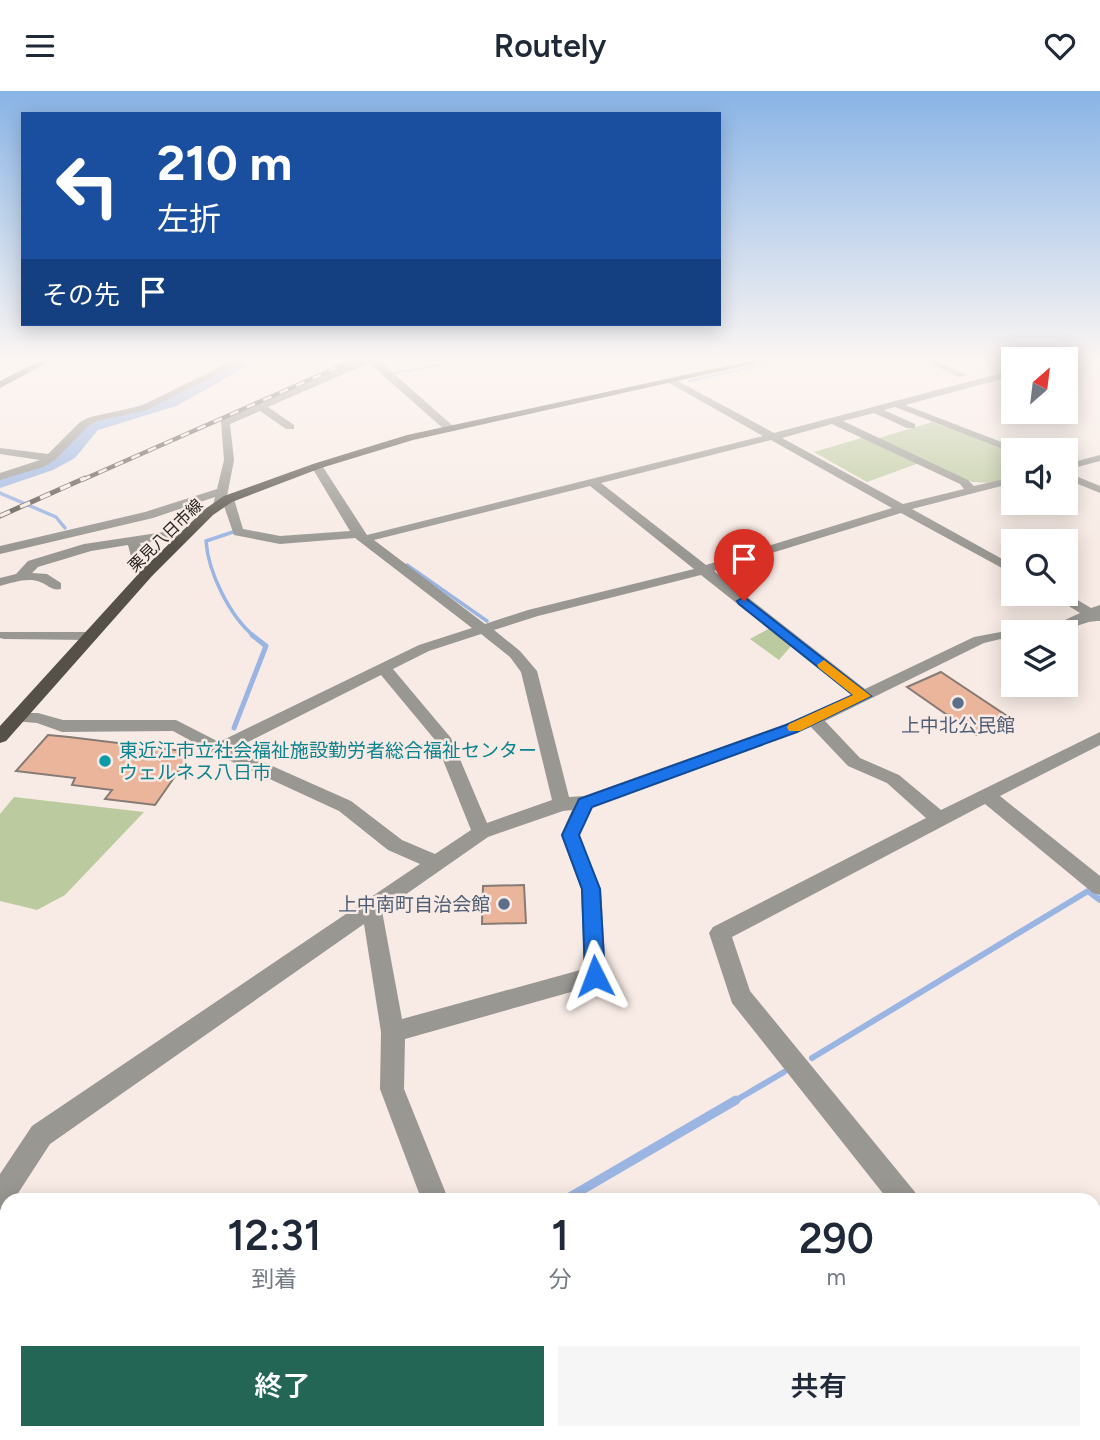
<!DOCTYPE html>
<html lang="ja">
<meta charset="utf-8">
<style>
body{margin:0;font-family:Figtree,"Noto Sans JP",sans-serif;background:#f6f6f7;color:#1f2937;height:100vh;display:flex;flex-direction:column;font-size:26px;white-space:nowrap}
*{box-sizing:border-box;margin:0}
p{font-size:23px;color:#747a83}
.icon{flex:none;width:38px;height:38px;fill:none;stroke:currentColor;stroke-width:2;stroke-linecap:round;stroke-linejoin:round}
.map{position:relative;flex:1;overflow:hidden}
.sheet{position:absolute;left:0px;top:1102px;width:1101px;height:247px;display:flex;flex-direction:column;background:#fff;border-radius:21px 21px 0 0;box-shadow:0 4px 18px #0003}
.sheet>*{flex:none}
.hud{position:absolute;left:21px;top:21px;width:700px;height:214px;border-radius:0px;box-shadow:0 4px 18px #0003;background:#1a4fa0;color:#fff;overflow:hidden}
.needle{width:46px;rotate:28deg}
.fabs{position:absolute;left:1001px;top:256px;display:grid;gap:14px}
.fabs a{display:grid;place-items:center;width:77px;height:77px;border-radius:0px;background:#fff;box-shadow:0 4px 18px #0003;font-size:35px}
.pin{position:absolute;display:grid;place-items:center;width:60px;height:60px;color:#fff;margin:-72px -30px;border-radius:50% 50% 50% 0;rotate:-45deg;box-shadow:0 0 7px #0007}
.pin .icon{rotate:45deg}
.me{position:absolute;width:77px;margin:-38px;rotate:357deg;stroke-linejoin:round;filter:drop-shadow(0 0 5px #0008)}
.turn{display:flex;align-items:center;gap:24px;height:147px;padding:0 21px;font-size:32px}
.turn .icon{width:91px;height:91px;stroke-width:2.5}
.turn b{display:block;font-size:49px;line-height:60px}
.then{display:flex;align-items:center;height:66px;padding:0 21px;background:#0003;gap:14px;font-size:26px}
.eta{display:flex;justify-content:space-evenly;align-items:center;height:119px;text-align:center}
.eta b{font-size:42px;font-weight:600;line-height:49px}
.cta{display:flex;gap:14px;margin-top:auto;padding:14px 21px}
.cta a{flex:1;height:80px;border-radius:0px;background:#246656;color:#fff;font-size:28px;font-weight:600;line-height:80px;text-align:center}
.cta a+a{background:#f6f6f7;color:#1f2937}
header{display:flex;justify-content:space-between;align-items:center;height:91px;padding:0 21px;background:#fff;font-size:32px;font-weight:600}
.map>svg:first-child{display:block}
</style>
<header><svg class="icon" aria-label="menu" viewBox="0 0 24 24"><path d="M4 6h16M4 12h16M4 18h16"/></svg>Routely<svg class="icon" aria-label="heart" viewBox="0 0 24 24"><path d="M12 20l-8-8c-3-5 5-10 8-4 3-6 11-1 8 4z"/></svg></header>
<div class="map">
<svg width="1100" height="1349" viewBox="0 0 1100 1349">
<rect width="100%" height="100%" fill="#f8ebe5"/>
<path fill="#bccb9f" d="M932 331 1013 361V387L990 392 972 391 876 348Z
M865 346 919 372 867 391 814 361Z
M770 537 792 554 779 569 750 548Z
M14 706 144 721 65 804 37 819 0 810V723Z"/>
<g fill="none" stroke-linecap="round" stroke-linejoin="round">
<path stroke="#9bb5e3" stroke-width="2.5" d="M390 283 476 267
M689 290 792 267"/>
<path stroke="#9bb5e3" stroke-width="3.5" d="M0 402 56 426 65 437
M233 441 206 450C208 481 230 526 255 546
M407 474 487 530"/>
<path stroke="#9bb5e3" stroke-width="5" d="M234 637 266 555 252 544"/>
<path stroke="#9bb5e3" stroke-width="6" d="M812 967 1088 800 1100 809
M733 1011 784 981"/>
<path stroke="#9bb5e3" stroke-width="9" d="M563 1110 736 1009
M510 1342 513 1349
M202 1349 214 1342"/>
<path fill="#9bb5e3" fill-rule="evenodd" d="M242 267H262L176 315 98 339 75 367 53 379 0 397V384L39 371 61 359 84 331 164 307Z"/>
</g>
<path fill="#eab59b" stroke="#867a74" stroke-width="2" d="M941 581 1010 627 976 644 907 596Z
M48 644 69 646 192 661 155 714 105 708 112 699 72 694 75 687 16 680Z
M524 794 526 832 482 833 483 795Z"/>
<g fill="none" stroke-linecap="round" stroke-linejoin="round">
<path fill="#999792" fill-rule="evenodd" d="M238 267H249L147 319 97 330 88 335 55 369 43 376 0 389V382L40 369 0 363V357L48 363 80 331 90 326 141 315Z
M364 267H376L453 335V339H445L369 272 268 316 294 334V338H286L260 320 230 333 234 369 227 405 234 408 243 438 280 445 350 440 311 375 317 372 321 373 367 444 763 345 669 292V288L672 287 774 342 1013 279V285L905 314 1017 357 1018 359H1013V362L895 316 884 319 915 333V337H907L874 322 843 330 968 389 974 395 1013 386V392L912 418 1013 474V483L901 422 714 480 865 598 974 546 1065 529 1080 522 1048 502H1066L1091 517 1100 514V530C1084 530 1084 534 1069 537 1050 541 1032 541 1013 541V545L984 552 825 630 860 667 899 684 941 719 1100 641V654L1000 705 1100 785V804L1093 802 985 713 732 846 750 900 915 1101 919 1110H889L732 912 709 842 713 836 926 727 887 692 848 675 811 636 592 716 579 744 601 798 606 885 603 892 405 948 404 998 449 1110H422L380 998 381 941 364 833 50 1053 13 1110H7V1116L0 1119V1083L32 1035 420 773 388 759 339 720 213 662 173 640 62 641 37 632 13 630 11 626 13 622H38L63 629H176L219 651 419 554 472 537 355 447 280 453 234 444 224 415 219 418 213 414 215 406 153 427 0 463V455L145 421 217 398 224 369 221 330ZM832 333 960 393 964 398 903 413 782 347ZM771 349 892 417 706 474 601 392ZM590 395 694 478 528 519 485 533 374 449ZM701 484 852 604 808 625 584 705 569 706 537 580 520 560 494 539 538 525ZM481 543 510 566 521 581 552 709 487 732 451 647 393 578 429 560ZM381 584 435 649 471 739 435 763 402 749 351 710 234 658ZM572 719 561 744 581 798 584 878 402 928 382 820 488 746 563 720Z
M918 267H930L967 284 959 286Z
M1073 267H1092L1066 274V268Z
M1100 364V370L1066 379V373Z
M1066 381 1100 395V402L1066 388Z
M164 441 186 449 180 453 164 449 140 452 147 475 154 482 152 485H142L134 477 128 454 91 460 38 476 32 482 47 483 61 492V498C51 500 49 494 40 491 28 486 12 492 0 495V487L16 483 28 470 84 453Z
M0 541H89L96 545 89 549 4 548 0 547Z
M1094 1325 1100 1328V1349H1081L1079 1342H1094Z
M130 1342H171L168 1349H127Z
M520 1342H552L555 1349H523Z"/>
<path fill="#555148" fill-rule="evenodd" d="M45 267H56L0 297V290Z
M763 267H780L413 349 321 377 232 411 213 424 152 485 6 650 0 652V635L142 479 205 418 224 405 313 373 407 344Z"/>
<g stroke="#605a56" stroke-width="4.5">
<path id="rail-far1" d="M82 389 359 267"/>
</g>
<g stroke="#605a56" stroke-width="5">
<path id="rail" d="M0 425 85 387"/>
</g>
<use href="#rail-far1" stroke="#f8ebe5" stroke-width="2.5" stroke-dasharray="9" stroke-linecap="butt"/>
<use href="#rail" stroke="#f8ebe5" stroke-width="3.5" stroke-dasharray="11" stroke-linecap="butt"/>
</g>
<linearGradient id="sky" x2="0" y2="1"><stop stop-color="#89b4e6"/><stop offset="0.59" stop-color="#fcf6f3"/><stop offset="1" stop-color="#fcf6f3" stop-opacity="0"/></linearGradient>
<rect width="1100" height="456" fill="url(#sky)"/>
<path fill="#1a73e8" stroke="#114b97" stroke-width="2" d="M744 506 871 605 797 641 592 716 579 744 600 798 605 885 602 891 595 893 588 891 585 885 582 798 562 744 579 708 786 634 853 604 739 513 737 510Z"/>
<path fill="#f59e0b" d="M824 569 871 605 800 640H789L787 636 789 633 853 604 819 577 817 574Z"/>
<g fill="#5c6f8a" stroke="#f8ebe5" stroke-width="2.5">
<circle cx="958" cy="612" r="7"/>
<circle cx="504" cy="813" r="7"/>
</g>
<circle fill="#0f9aa8" stroke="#f8ebe5" stroke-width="2.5" cx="105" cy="670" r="7"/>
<g text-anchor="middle" stroke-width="5" stroke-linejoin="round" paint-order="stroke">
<g font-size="16" fill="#292522" stroke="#f8ebe5">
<text transform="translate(165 444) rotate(-44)" y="6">栗見八日市線</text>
</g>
<g font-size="19" fill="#4e5e75" stroke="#f8ebe5">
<text x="958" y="641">上中北公民館</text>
<text x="490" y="820" text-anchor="end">上中南町自治会館</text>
</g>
<g font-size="19" fill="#0d838f" stroke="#f8ebe5" text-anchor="start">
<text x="119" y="666">東近江市立社会福祉施設勤労者総合福祉センター<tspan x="119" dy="22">ウェルネス八日市</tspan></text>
</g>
</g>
</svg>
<div class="fabs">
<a><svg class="needle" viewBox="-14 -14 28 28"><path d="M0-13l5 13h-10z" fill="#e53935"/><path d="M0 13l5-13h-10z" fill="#747a83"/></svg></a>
<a><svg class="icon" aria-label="sound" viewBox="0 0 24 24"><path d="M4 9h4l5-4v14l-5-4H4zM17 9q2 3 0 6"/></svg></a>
<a><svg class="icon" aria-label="search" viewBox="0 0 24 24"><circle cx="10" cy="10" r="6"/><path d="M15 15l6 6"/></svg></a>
<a><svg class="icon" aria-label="layers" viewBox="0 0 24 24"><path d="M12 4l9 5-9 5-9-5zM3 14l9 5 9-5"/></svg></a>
</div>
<div class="pin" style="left:744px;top:510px;background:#d93025"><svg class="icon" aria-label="arrive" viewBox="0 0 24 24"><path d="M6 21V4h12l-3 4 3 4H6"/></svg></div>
<svg class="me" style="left:595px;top:885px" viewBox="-20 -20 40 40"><path d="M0-17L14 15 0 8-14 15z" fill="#1a73e8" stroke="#fff" stroke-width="4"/></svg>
<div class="hud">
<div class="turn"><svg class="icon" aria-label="left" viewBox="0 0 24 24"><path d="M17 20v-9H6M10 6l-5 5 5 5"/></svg><div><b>210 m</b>左折</div></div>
<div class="then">その先<svg class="icon" aria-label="arrive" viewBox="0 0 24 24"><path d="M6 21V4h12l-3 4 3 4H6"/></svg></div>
</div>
<section class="sheet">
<div class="eta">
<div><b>12:31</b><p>到着</p></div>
<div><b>1</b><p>分</p></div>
<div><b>290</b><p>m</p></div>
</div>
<div class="cta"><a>終了</a><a>共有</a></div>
</section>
</div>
